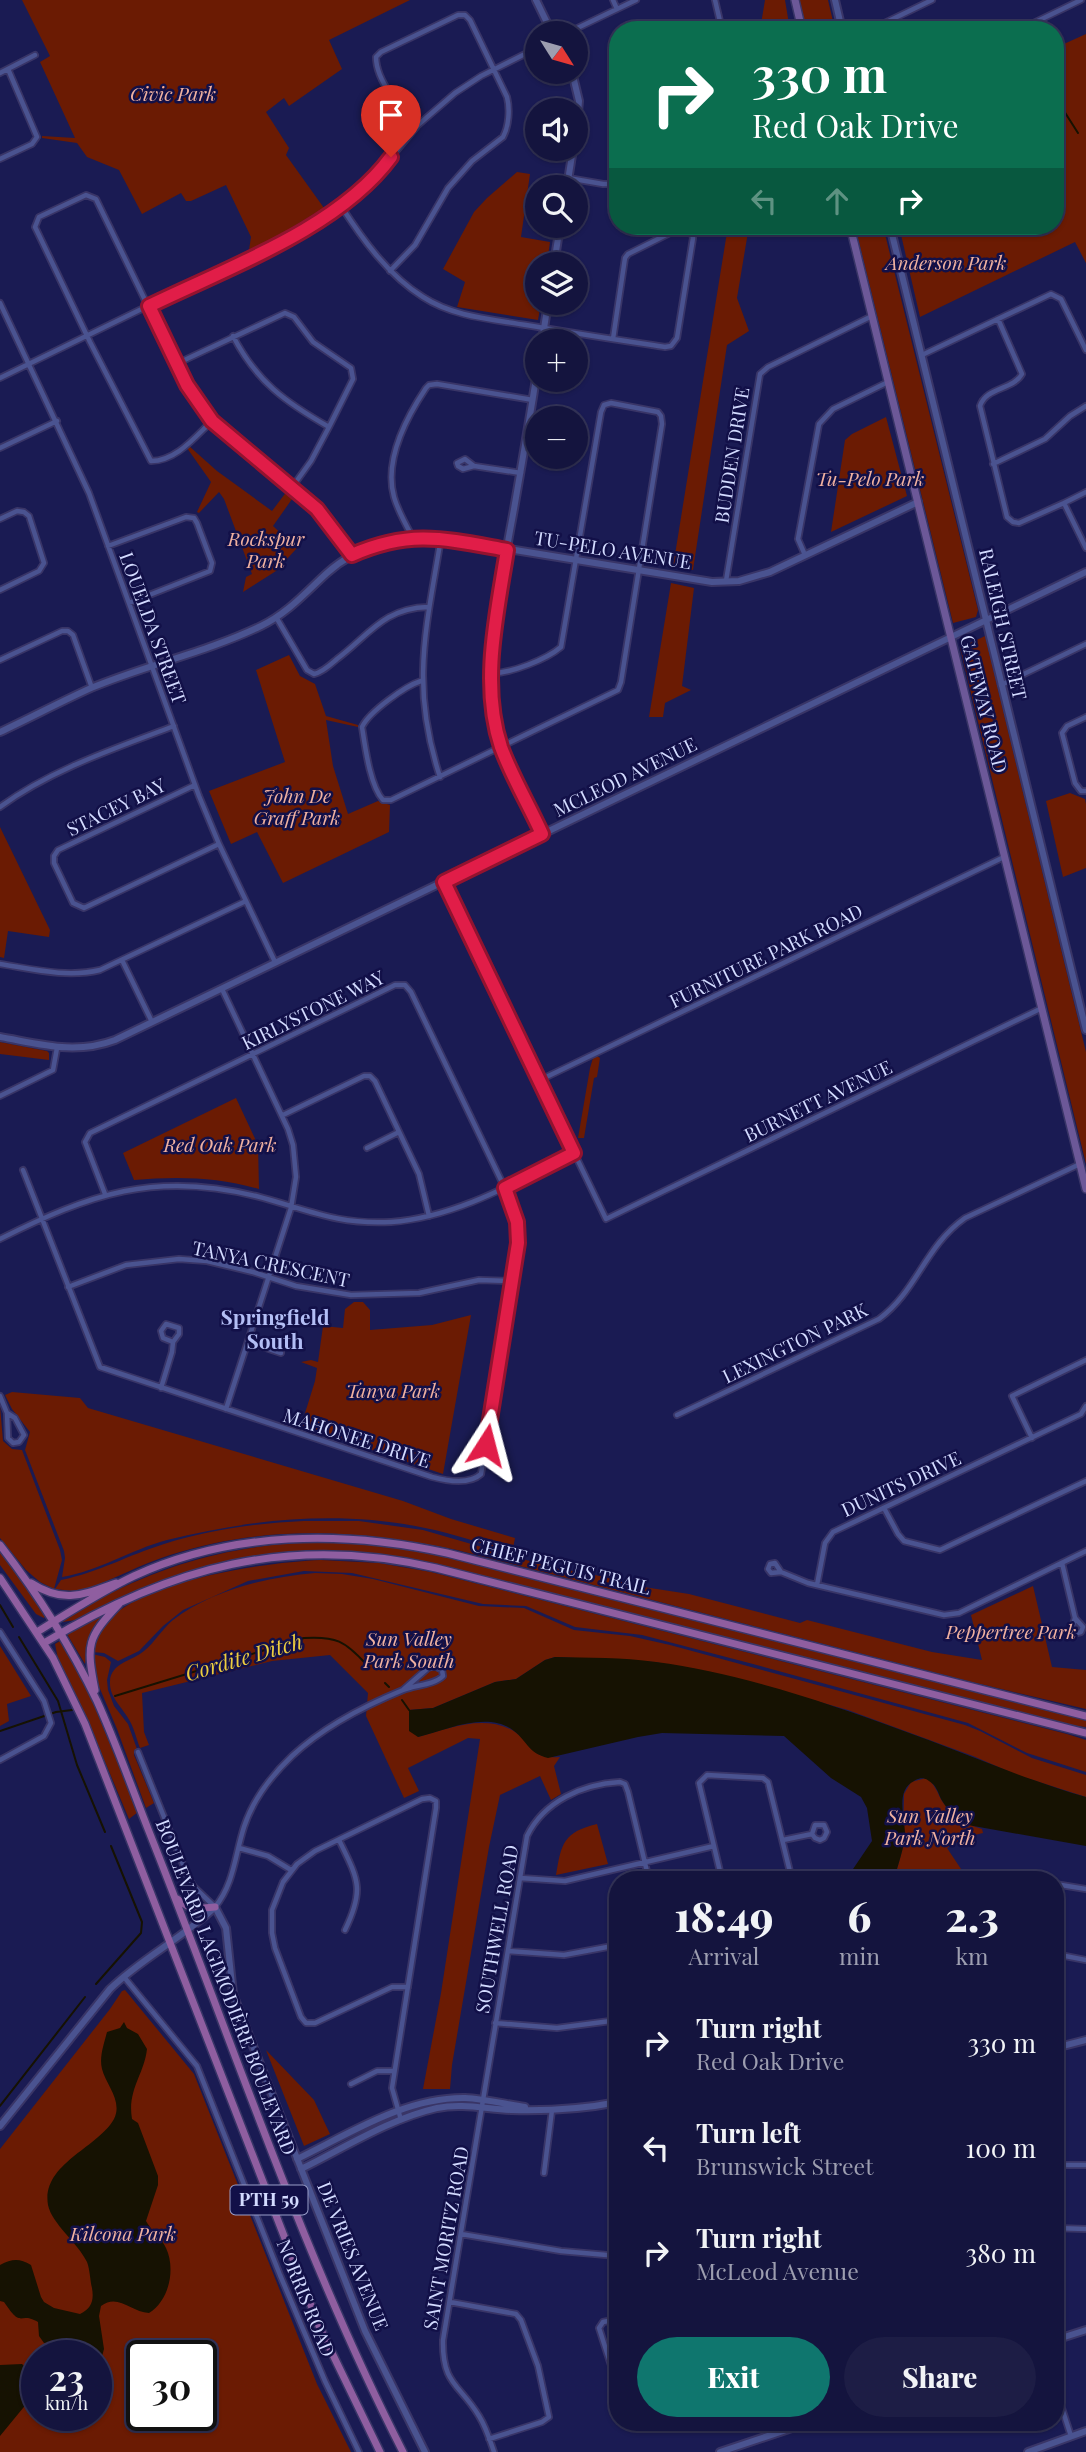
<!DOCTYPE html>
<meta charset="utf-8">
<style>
body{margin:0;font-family:"Playfair Display",serif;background:#1d1d45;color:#f1f3f6;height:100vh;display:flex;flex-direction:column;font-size:26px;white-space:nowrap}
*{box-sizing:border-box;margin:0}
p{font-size:23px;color:#9d9eb0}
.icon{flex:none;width:38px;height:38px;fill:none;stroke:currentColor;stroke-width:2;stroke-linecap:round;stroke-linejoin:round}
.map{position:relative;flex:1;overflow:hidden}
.sheet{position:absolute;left:609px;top:1871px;width:455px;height:560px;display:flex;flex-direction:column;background:#14143e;border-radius:28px;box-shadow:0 2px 5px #0004,0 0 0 2px #333358}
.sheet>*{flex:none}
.banner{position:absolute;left:609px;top:21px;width:455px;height:214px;border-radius:28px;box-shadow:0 2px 5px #0004,0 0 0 2px #333358;background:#0b6e4f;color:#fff;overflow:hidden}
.needle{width:46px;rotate:127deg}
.fabs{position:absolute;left:525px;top:21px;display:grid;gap:14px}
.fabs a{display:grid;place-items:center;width:63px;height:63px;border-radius:50%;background:#14143e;box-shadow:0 2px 5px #0004,0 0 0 2px #333358;font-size:35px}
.speed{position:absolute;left:21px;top:2340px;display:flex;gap:14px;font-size:35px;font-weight:700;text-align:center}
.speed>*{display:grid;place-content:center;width:91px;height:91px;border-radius:50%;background:#14143e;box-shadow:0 2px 5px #0004,0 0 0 2px #333358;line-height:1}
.speed small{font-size:18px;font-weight:400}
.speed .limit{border:4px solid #111;border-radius:10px;background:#fff;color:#111}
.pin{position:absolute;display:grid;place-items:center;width:60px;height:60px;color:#fff;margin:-72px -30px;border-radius:50% 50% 50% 0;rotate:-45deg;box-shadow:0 0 7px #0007}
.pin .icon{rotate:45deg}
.me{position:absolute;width:77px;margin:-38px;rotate:9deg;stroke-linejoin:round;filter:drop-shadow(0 0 5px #0008)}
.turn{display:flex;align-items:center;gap:24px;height:147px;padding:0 28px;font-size:32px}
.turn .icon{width:91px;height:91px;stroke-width:2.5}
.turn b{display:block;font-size:49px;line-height:60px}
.lanes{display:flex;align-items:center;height:66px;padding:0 28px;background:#0003;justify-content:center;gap:35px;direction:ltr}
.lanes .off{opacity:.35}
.eta{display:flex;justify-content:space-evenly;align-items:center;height:119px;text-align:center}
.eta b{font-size:42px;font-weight:800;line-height:49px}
.action{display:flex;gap:14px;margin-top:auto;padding:14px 28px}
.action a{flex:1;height:80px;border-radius:42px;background:#0f766e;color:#fff;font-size:28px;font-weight:800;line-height:80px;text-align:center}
.action a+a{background:#1d1d45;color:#f1f3f6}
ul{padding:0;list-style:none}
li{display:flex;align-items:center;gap:21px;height:105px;padding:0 28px}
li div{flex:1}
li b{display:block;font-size:26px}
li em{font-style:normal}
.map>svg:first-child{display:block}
</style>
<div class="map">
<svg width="1086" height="2452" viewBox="0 0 1086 2452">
<rect width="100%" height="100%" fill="#1a1b53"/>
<path fill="#6b1b03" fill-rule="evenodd" d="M22 0H410L329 40 342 69 289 106 284 98 266 112 289 148 286 155 324 208 273 239 249 250 251 237 226 185 191 201H186L181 193 142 214 119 170 87 157 77 143 42 138V136L75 138 40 62 50 56Z
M765 0H785L790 30H760Z
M799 0H828L835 30H806Z
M1086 34V263L1075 242 920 317 899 226H1055V48Z
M517 172 530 174 521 237 550 242 547 264H537V303H541L538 320 457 307 465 282 443 269 474 212 487 198Z
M728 226H749L737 298 749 331 727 345 693 570 673 567Z
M855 226H883L978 610 976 617 953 623Z
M886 417 907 496 831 532 845 440 852 434Z
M189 446 217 471 272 511 290 487 297 492 273 526 297 548 276 571 243 592 246 577 252 574 224 499 219 492 199 513 197 512 211 482 187 448Z
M671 583 694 588 682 686 691 690 665 703 663 717H649Z
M985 636 1086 1052V1164L960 648Z
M289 655 300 676 315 684 326 716 358 725V727L326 720 333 766 348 814 378 801 390 805 389 832 283 883 257 832 231 844 209 791 285 762 256 670Z
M1070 793 1085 799 1086 804V868L1063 877 1046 801Z
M0 827 50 930 49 937 8 931 4 958 0 957Z
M0 1042 47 1051 49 1053V1060L0 1054Z
M597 1056 600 1058 597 1077 594 1078 584 1138H578L590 1068 593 1058Z
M236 1098 258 1145 259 1189C218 1177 177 1176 134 1180L123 1153Z
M354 1302H363L370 1310V1330L432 1325 471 1315 443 1474 301 1426 315 1381 317 1368 301 1362 311 1360 318 1362 323 1326 343 1328 345 1309Z
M12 1392 80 1398 88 1408 403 1501 451 1519 515 1538 512 1553C483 1544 455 1534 425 1528 339 1510 252 1519 167 1540 130 1550 99 1571 62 1577L65 1558 64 1551 25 1450 30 1432 12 1409 5 1395Z
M0 1406 3 1441 12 1449 22 1450 60 1550 62 1560 54 1589 40 1582 26 1570 0 1538Z
M304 1521H359L423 1530 547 1566 605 1577 631 1585 689 1594 800 1623 807 1620 932 1652 982 1660 971 1615 1033 1586 1052 1667 1086 1670V1709L972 1682 457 1550C360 1530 267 1524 170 1555 141 1564 115 1579 86 1589L72 1591 55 1589 61 1580C100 1572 128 1555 164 1544 209 1530 257 1523 304 1521Z
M329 1541C373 1543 415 1549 457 1559L1086 1719V1727L1068 1725 429 1563C295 1536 196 1557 76 1620L62 1622C72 1611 90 1604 103 1597 179 1558 244 1544 329 1541Z
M0 1551 46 1615 44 1618 36 1614 0 1565Z
M321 1560 379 1563 431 1572 1067 1734 1086 1740V1772L1027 1753 968 1723 753 1664 642 1635 575 1627 526 1606 483 1604 352 1573 304 1571 248 1581 183 1610 163 1626 139 1651 118 1661 104 1653 92 1652C94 1642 98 1631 105 1623 143 1580 266 1562 321 1560Z
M315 1573 342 1574 373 1579 479 1606 524 1608 574 1630 630 1636 670 1645 965 1725 980 1731 1032 1758 1086 1775V1797L1017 1775 973 1756 848 1710 735 1678 655 1662 555 1657 545 1660 516 1679 495 1682 433 1708 409 1710 418 1737C447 1729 480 1715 510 1729 531 1739 527 1760 560 1757L554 1766 561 1794 551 1800 540 1776 500 1795 489 1847 452 2065 450 2089H423L441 1993 480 1739 468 1738 408 1768 419 1791 404 1798 366 1716 368 1693 330 1655 272 1661 142 1693 144 1732 149 1745 140 1748C136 1738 134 1727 128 1718 121 1706 109 1697 110 1681 111 1663 132 1661 144 1651 155 1642 162 1629 173 1620 212 1590 267 1577 315 1573Z
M108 1611 91 1634 85 1664 67 1634Z
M60 1641 66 1648 87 1688 138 1812 129 1819 85 1714 58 1659 55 1644Z
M0 1646 31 1696 7 1704 9 1721 0 1726Z
M92 1654 105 1657 111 1662 107 1680 108 1690 114 1706 128 1724 137 1749 134 1751V1755L154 1803 146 1808 117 1729 95 1677Z
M926 1778C935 1784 937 1792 942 1801 952 1817 965 1824 982 1829L983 1833 966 1837 947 1848 967 1878 964 1879 894 1880 903 1847 904 1794 911 1782Z
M597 1824 608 1864 556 1875C561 1843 564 1832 597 1824Z
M125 1990 194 2074 317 2384 351 2452H0V2149L110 2009 122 1991ZM37 2356H96V2415H37ZM142 2356H201V2415H142Z
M266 2050 314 2100 330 2134 304 2146Z"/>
<path fill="#161202" d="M555 1657C588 1658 622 1657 656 1662 735 1672 826 1702 901 1730 963 1752 1023 1779 1086 1797V1846L968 1825C956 1818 948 1811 941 1799 938 1792 936 1785 929 1781 924 1777 919 1778 914 1781 894 1791 906 1820 905 1837 903 1851 898 1865 894 1879H849L851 1872 872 1841 867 1808 861 1797 831 1778 784 1736 662 1733 638 1737 548 1758C528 1753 528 1742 514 1731 488 1710 446 1730 418 1737L409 1731V1710L433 1708 495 1682 516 1679 545 1660Z
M124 2022 127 2028 138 2034 147 2049C144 2075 127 2090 132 2119L138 2123 158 2176V2185L146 2221C151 2231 162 2238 166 2248 176 2269 169 2301 149 2313 131 2312 118 2293 101 2306L99 2316 104 2349 96 2378V2356L70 2355 74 2349 73 2345 62 2341 44 2343 39 2336 38 2322C18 2311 23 2330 4 2302L0 2301V2265C12 2259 19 2258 31 2265L41 2297 44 2302 54 2308 80 2314C92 2308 94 2300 92 2288 90 2280 90 2270 87 2262 78 2243 52 2224 48 2205 41 2164 98 2148 114 2119 123 2101 106 2085 102 2069 99 2057 104 2044 107 2032L120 2028Z
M22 2364 32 2373 37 2371V2391L0 2436V2365Z"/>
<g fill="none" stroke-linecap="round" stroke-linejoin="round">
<path stroke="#161202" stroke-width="2" d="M1055 84 1060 98
M1061 100 1064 111 1078 133
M0 1605 13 1627
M19 1637 58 1701 77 1765 105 1832
M385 1683 389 1687
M115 1696 304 1638C336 1636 345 1641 366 1664
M402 1700 409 1710
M0 1731 56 1712 72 1710
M96 1984 141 1933 142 1922 111 1846
M0 2106 85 1997"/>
<g stroke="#393567" stroke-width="8">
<path id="minor" d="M613 0 617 9
M715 0 722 30
M870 30 932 0
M1019 30 1081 0
M567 33 636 0
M0 73 35 55
M0 159 32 144 37 137 8 69
M568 178 603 184H618
M341 206C363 240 389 276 423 297 454 317 491 319 526 325 572 333 619 340 665 347L671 346 677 338 693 238 691 231 687 228H680L628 254 625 258 613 339
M390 271 415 245 448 188 472 161 503 137C509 126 510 109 507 97L470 20 465 15H458L381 52 376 57C376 81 401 110 418 125
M0 303 89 493 199 796 219 844 275 962
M998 319 1022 374C1013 390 986 387 980 406L1007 517 1013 522 1019 523 1064 503
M233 336C257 382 285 402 329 427
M922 355 1051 294 1061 299 1086 350
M176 364 285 313 294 317 313 342 351 368 353 379 329 427 311 461 293 486
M0 378 308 228 360 190 388 161 418 125 455 93 481 76 537 48
M212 421C195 437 176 461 151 461L90 342 37 231 35 227 39 217 86 195 96 199 176 364 200 405 232 440 293 486 317 509 352 555
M0 448 57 421
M993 464 1045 439 1070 416 1086 406
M474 466 463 469 458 466 457 463 465 459 474 466 521 473
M1086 492 1064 503 1086 548
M0 519 17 511 24 512 29 516 44 563 39 571 0 590
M413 538C406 525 398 511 394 497 384 461 406 418 426 388L429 385 437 384 533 400
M108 546 186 517 194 518 197 523 212 563 210 571 129 603
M805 555 798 539 819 424 833 409 888 382
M726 581 760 374 768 367 872 316
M276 617 307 670 314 674C323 672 330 665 337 659 369 635 384 608 428 607
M0 660 62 631H68L73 635 92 688
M421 681C405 686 369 712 362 727 365 746 370 786 383 800H391L618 690 621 682 662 424 661 416 658 412 611 403 604 405 601 412 561 647C547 659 510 674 491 673
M1001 685 1086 644
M1086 717 1067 726 1062 733 1075 783 1081 791H1086
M440 777C410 685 426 630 441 538
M195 785 58 850 54 856V863L73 903 84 908 219 844
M0 807C50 770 116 748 174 726
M444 882 606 1219 1042 1008
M122 960 152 1022
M0 964C32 969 67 978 100 970L246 901
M222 989 288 1129 293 1145 296 1177 291 1208 226 1409
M540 1080 1004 857
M0 1096 53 1070 57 1048
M283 1115 364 1076H370L375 1081 419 1174 429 1216
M367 1148 399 1132
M23 1170 100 1367 432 1477C447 1481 469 1485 481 1474L513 1281 518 1243 517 1222 501 1180 411 992 405 985H395L90 1133 85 1142 105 1194
M0 1239C90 1194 155 1171 256 1196 306 1209 336 1225 391 1222 457 1217 516 1182 574 1153
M68 1287 126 1265 179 1259 207 1261 253 1272 296 1286 351 1295 419 1293 479 1280 513 1281
M248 1342 281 1353
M161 1388 172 1352 173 1342 179 1334V1328L166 1324 161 1331 163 1338 173 1342
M0 1396 7 1413 15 1418 24 1435 19 1442 13 1443 8 1438 7 1413
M677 1415 879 1319C917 1291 925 1246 965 1218L1080 1164
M1032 1438 1012 1396 1086 1360
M884 1508 898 1534 904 1541 940 1550 1086 1481
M1062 1563 1075 1618 1083 1627 1081 1632 1077 1633 1072 1628 1075 1618
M781 1572 775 1563 770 1564 768 1569 771 1573 781 1572 808 1583 944 1615 959 1613 1086 1551
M817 1585 825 1543 833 1532 1081 1414 1086 1406
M0 1632 44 1701 51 1723 44 1736 0 1760
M138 1752 188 1877 194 1887 215 1907C234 1884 235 1855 244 1827 253 1799 271 1776 292 1756 323 1727 364 1706 403 1690 415 1685 434 1685 443 1676L442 1670 435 1666 428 1668 404 1689
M339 1840C358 1879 365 1889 345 1930
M783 1840 812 1834 815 1825H824L827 1832 824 1838 820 1840 815 1838 812 1834
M239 1848 268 1856 291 1870
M520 1878 565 1881 714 1846
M722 1880 699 1783 707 1775 763 1778 768 1782 792 1880
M977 1880 992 1875 1031 1880
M1055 1884 1086 1889
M508 1951 564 1955 618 1945
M1055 1954 1086 1960
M124 1977 197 2066 280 2275 325 2381 359 2452
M495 2023 557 2028 618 2020
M1055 2078 1061 2107 1055 2148
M351 2084 377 2071H394
M401 2120 392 2088 436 1808V1801L430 1798 422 1799 315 1851 297 1864 283 1882 272 1910V1933L275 1948 301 2017 306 2023H315L392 1987H408
M1055 2165H1086
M544 2173 552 2110
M1055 2228 1086 2229
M461 2234 561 2251 618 2256
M450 2302 516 2314 521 2320 538 2366 549 2417 542 2422 489 2439
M618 2319 603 2322 599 2328 618 2387
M1055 2387 1071 2436
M494 2452C490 2440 486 2427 479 2416 460 2384 442 2385 443 2340L527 1836C544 1801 583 1784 620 1782L625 1784 628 1792 649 1880"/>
</g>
<g stroke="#393567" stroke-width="10">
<path id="tertiary" d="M536 0 552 33
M835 0 842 30
M572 72 579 101 576 135
M567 187 573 149
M890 226 1086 1030
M554 264 560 226
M542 341 548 303
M537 372C530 417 522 463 514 509 500 587 481 669 502 748L542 834
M0 732C30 718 60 702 91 688 146 665 207 652 261 626 288 613 306 592 327 573 358 545 400 535 441 538L712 582 739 581 770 572 918 502
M0 1037C40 1044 75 1055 115 1040L1086 572
M1055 2048 1086 2040
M0 2126 110 1989C142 1958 183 1938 215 1907L226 1928 233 1994 265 2077 365 2331 425 2452
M297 2159C349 2134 405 2097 465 2098 485 2099 505 2104 525 2107
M301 2169C344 2148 389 2119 437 2108 462 2103 486 2109 511 2110 547 2111 583 2109 618 2102
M1055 2340 1086 2330
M720 2452 810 2422
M1028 2452 1086 2431"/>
</g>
<g stroke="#393567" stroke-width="10">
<path id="secondary" d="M795 0 802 30
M850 226 1086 1189"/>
</g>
<g stroke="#393567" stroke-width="10">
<path id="primary" d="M0 1545C38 1594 70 1645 97 1701 116 1743 131 1786 148 1829 231 2037 301 2252 403 2452
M0 1578 53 1658 85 1724 319 2326 380 2452
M31 1583C64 1604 82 1595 116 1583
M37 1632C68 1613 100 1592 134 1576 232 1531 343 1530 447 1553L1086 1716
M44 1643C170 1567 289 1534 436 1568L1086 1733
M95 1690C86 1644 87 1638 119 1604
M177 1899 192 1909 215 1907"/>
</g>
<use href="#minor" stroke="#4a5390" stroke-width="4.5"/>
<use href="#tertiary" stroke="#4a5390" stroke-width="6"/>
<use href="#secondary" stroke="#6c5898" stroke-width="7"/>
<use href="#primary" stroke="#8f5ea0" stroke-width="7"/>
</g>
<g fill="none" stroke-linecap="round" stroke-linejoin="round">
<g stroke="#92132f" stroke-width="18">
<path id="route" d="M391 157C339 228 227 268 149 306L187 385 212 421 317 509 352 555C411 529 446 539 507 550 497 613 480 684 501 747 512 777 529 805 542 834L444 882 574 1153 505 1188 517 1222 518 1243 486 1445"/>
</g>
<use href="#route" stroke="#e11d48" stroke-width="12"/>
</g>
<g text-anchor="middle" stroke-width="5" stroke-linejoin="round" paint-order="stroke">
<rect fill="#121048" stroke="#999ec8" stroke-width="2" x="230.5" y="2185.5" width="77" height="29" rx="5"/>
<g font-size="18" font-weight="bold" fill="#d3dbff">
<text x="269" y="2206">PTH 59</text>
</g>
<g font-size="19" font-style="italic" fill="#f0b1a0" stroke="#121048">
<text x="173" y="101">Civic Park</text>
<text x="946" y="270">Anderson Park</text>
<text x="870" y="486">Tu-Pelo Park</text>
<text x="266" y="546">Rockspur<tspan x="266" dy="22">Park</tspan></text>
<text x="297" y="803">John De<tspan x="297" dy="22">Graff Park</tspan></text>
<text x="220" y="1152">Red Oak Park</text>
<text x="393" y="1398">Tanya Park</text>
<text x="1011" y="1639">Peppertree Park</text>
<text x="409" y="1646">Sun Valley<tspan x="409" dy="22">Park South</tspan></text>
<text x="930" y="1823">Sun Valley<tspan x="930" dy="22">Park North</tspan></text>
<text x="123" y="2241">Kilcona Park</text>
</g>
<g font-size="19" fill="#d3dbff" stroke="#121048">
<text transform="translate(732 455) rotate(-81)" y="7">BUDDEN DRIVE</text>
<text transform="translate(613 550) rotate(9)" y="7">TU-PELO AVENUE</text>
<text transform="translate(1003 624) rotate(77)" y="7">RALEIGH STREET</text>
<text transform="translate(153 628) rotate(70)" y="7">LOUELDA STREET</text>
<text transform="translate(984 704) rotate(76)" y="7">GATEWAY ROAD</text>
<text transform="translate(625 777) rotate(-26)" y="7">MCLEOD AVENUE</text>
<text transform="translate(116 807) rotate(-26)" y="7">STACEY BAY</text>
<text transform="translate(766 956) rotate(-26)" y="7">FURNITURE PARK ROAD</text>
<text transform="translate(313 1010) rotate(-26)" y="7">KIRLYSTONE WAY</text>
<text transform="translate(818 1101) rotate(-26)" y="7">BURNETT AVENUE</text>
<text transform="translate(271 1264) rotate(12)" y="7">TANYA CRESCENT</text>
<text transform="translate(795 1343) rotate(-26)" y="7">LEXINGTON PARK</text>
<text transform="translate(357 1438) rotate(18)" y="7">MAHONEE DRIVE</text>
<text transform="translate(901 1484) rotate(-25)" y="7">DUNITS DRIVE</text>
<text transform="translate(561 1566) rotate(14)" y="7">CHIEF PEGUIS TRAIL</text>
<text transform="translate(497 1929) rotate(-80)" y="7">SOUTHWELL ROAD</text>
<text transform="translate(226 1987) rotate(69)" y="7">BOULEVARD LAGIMODIÈRE BOULEVARD</text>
<text transform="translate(446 2238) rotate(-80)" y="7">SAINT MORITZ ROAD</text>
<text transform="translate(353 2256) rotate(68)" y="7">DE VRIES AVENUE</text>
<text transform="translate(306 2298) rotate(68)" y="7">NORRIS ROAD</text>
</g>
<g font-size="21" font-weight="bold" fill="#b3bef5" stroke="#121048">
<text x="275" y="1325">Springfield<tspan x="275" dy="24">South</tspan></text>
</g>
<g font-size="21" font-style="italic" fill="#edcd3f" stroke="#121048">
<text transform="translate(244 1658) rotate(-16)" y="7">Cordite Ditch</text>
</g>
</g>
</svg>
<div class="fabs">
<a><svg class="needle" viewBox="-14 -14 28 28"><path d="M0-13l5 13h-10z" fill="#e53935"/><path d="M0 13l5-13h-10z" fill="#9d9eb0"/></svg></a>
<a><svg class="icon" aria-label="sound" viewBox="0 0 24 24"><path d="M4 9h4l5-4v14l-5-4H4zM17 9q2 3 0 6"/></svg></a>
<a><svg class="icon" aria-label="search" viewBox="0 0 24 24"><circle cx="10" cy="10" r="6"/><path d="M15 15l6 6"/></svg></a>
<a><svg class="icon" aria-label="layers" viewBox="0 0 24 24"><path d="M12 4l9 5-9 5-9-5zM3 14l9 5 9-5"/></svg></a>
<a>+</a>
<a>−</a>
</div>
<div class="speed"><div>23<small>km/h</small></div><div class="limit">30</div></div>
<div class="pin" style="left:391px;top:157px;background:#d93025"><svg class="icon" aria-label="arrive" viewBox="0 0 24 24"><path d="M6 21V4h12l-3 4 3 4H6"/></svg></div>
<svg class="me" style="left:486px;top:1445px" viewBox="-20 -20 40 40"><path d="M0-17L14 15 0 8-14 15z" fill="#e11d48" stroke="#fff" stroke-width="4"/></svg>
<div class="banner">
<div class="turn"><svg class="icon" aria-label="right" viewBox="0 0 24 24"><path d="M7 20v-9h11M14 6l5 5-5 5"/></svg><div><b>330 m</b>Red Oak Drive</div></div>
<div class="lanes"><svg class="icon off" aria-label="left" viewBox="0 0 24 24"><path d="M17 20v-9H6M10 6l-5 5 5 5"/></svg><svg class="icon off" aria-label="ahead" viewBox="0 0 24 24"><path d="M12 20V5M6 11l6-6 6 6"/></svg><svg class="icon" aria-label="right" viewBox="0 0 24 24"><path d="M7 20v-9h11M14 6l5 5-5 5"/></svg></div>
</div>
<section class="sheet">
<div class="eta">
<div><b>18:49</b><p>Arrival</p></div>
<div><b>6</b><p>min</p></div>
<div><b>2.3</b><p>km</p></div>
</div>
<ul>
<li><svg class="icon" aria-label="right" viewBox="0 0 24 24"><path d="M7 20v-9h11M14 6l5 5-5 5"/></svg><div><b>Turn right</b><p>Red Oak Drive</p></div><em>330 m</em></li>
<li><svg class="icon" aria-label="left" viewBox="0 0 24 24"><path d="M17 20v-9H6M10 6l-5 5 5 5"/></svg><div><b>Turn left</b><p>Brunswick Street</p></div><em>100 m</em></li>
<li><svg class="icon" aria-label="right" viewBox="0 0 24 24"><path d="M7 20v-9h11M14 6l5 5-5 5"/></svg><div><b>Turn right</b><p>McLeod Avenue</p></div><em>380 m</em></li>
</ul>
<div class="action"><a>Exit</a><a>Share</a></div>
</section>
</div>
